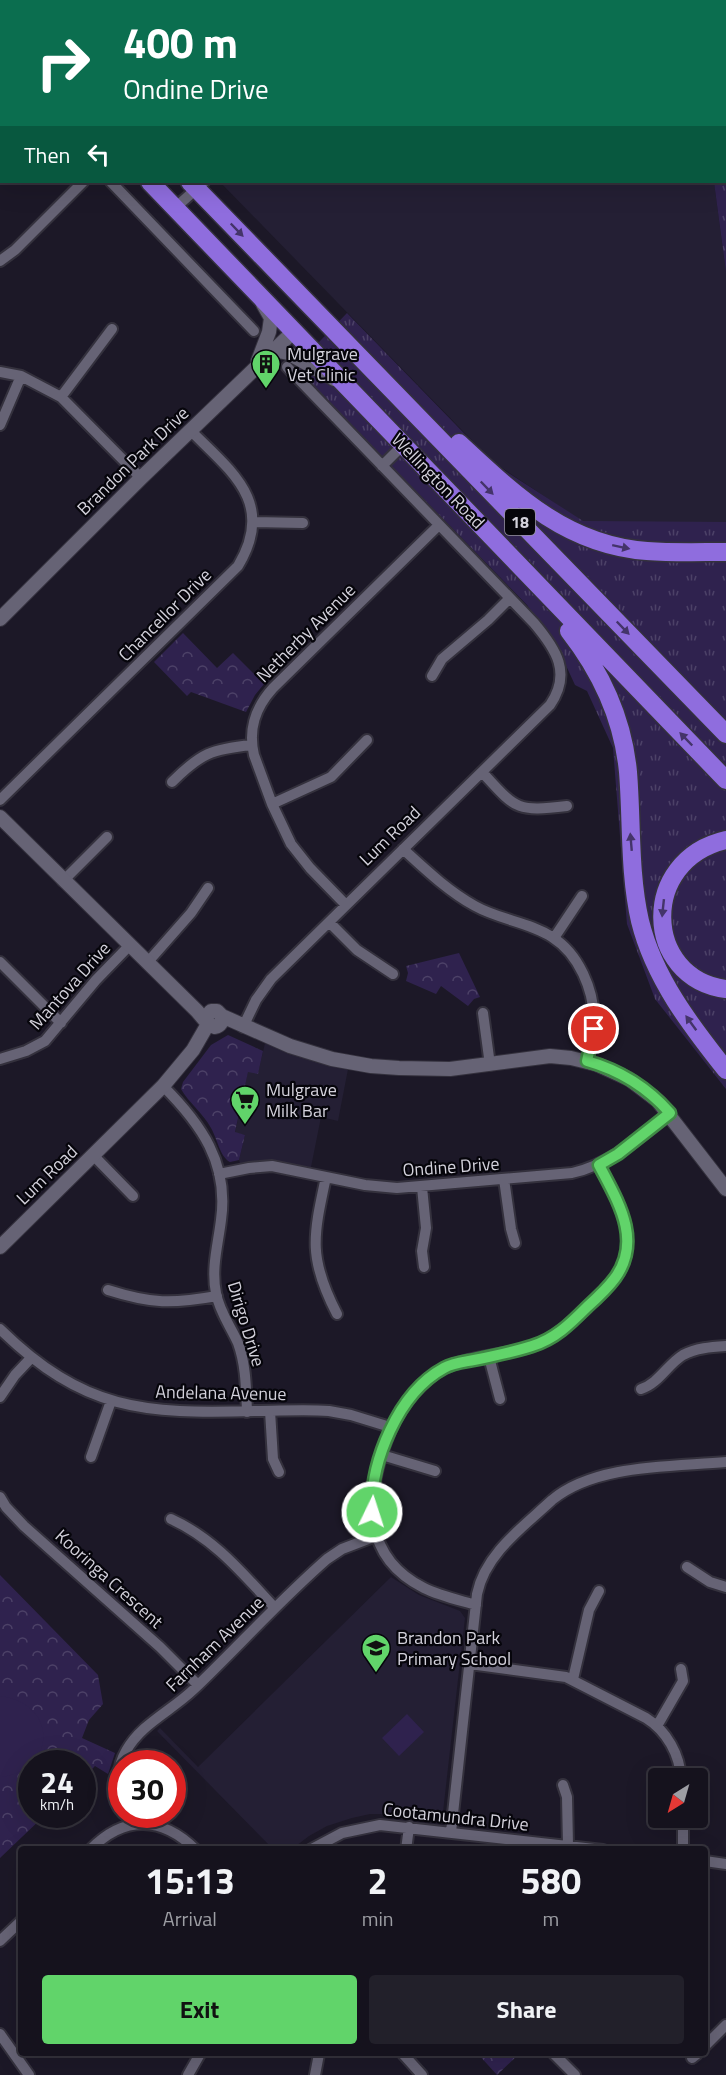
<!DOCTYPE html>
<style>
body{margin:0;font-family:"Titillium Web",sans-serif;background:#22202a;color:#f1f3f6;height:100vh;display:flex;flex-direction:column;font-size:22px;white-space:nowrap}
*{box-sizing:border-box;margin:0}
p{font-size:20px;color:#9d9ea4}
.icon{flex:none;width:33px;height:33px;fill:none;stroke:currentColor;stroke-width:2;stroke-linecap:round;stroke-linejoin:round}
.map{position:relative;flex:1;overflow:hidden}
.drawer{position:absolute;left:18px;top:1846px;width:690px;height:210px;display:flex;flex-direction:column;background:#15121d;border-radius:6px;box-shadow:0 6px 24px #0002,0 0 0 2px #34323b}
.drawer>*{flex:none}
.hud{position:absolute;left:0px;top:0px;width:726px;height:183px;box-shadow:0 6px 24px #0002,0 0 0 2px #34323b;background:#0b6e4f;color:#fff;overflow:hidden}
.needle{width:39px;rotate:217deg}
.buttons{position:absolute;left:648px;top:1768px;display:grid;gap:12px}
.buttons a{display:grid;place-items:center;width:60px;height:60px;border-radius:6px;background:#15121d;box-shadow:0 6px 24px #0002,0 0 0 2px #34323b;font-size:30px}
.speed{position:absolute;left:18px;top:1750px;display:flex;gap:12px;font-size:30px;font-weight:700;text-align:center}
.speed>*{display:grid;place-content:center;width:78px;height:78px;border-radius:50%;background:#15121d;box-shadow:0 6px 24px #0002,0 0 0 2px #34323b;line-height:1}
.speed small{font-size:15px;font-weight:400}
.speed .limit{border:9px solid #d22;background:#fff;color:#111}
.pin{position:absolute;display:grid;place-items:center;width:51px;height:51px;color:#fff;margin:-26px;border:3px solid #fff;border-radius:50%;box-shadow:0 2px 6px #0007}
.me{position:absolute;width:66px;margin:-33px;rotate:4deg;stroke-linejoin:round;filter:drop-shadow(0 0 4px #0008)}
.turn{display:flex;align-items:center;gap:21px;height:126px;padding:0 24px;font-size:27px}
.turn .icon{width:78px;height:78px;stroke-width:2.5}
.turn b{display:block;font-size:42px;line-height:51px}
.then{display:flex;align-items:center;height:57px;padding:0 24px;background:#0003;gap:12px;font-size:22px}
.eta{display:flex;justify-content:space-evenly;align-items:center;height:102px;text-align:center}
.eta b{font-size:36px;font-weight:700;line-height:42px}
.action{display:flex;gap:12px;margin-top:auto;padding:12px 24px}
.action a{flex:1;height:69px;border-radius:6px;background:#61d46a;color:#111;font-size:24px;font-weight:700;line-height:69px;text-align:center}
.action a+a{background:#22202a;color:#f1f3f6}
.map>svg:first-child{display:block}
</style>
<div class="map">
<svg width="726" height="2075" viewBox="0 0 726 2075">
<defs>
<pattern id="grass-tufts" width="24" height="20" patternUnits="userSpaceOnUse" patternTransform="scale(1.5)"><rect width="24" height="20" fill="#2f224e"/><path d="M3 7l-1-3M5 7V3M7 7l1-3M15 17l-1-3M17 17v-4M19 17l1-3" fill="none" stroke="#4c4167"/></pattern>
<pattern id="park-crowns" width="20" height="18" patternUnits="userSpaceOnUse" patternTransform="scale(1.5)"><rect width="20" height="18" fill="#2f224e"/><path d="M2 6a3 3 0 1 1 6 0M12 15a3 3 0 1 1 6 0" fill="none" stroke="#4c4167"/></pattern>
</defs>
<rect width="100%" height="100%" fill="#1c1827"/>
<path fill="#241f34" d="M50 0H689L690 1 51 2Z
M220 182H714L726 272V522H583L493 462Z
M266 1039 349 1064 338 1121 321 1117 310 1172 241 1167 239 1160 245 1135 235 1133 248 1071 258 1073Z
M391 1577 419 1595 460 1611 465 1618 443 1812 439 1818H432L400 1814H370L352 1818 327 1826 309 1836 292 1849H273L157 1731 160 1728 198 1767Z"/>
<path fill="url(#grass-tufts)" d="M689 0H726V272L714 182H724V2Z
M347 313 493 463 583 521 726 522V1089L655 999 627 924 613 748 587 691 575 685 557 646 527 605 295 367Z"/>
<path fill="url(#park-crowns)" d="M183 633 217 668 233 653 264 684 255 695 246 712 191 692 187 696 154 662Z
M459 953 480 997 474 999 468 1006 441 986 436 994 406 981 408 973 406 966Z
M228 1035 263 1051 258 1074 248 1072 235 1132 245 1135 239 1160 230 1162C220 1157 217 1138 211 1128 203 1113 188 1102 181 1089L183 1082 211 1045Z
M0 1575 98 1675 103 1704 89 1720 82 1738 115 1753 108 1774 95 1766 83 1778 82 1764H32V1815H45L0 1858Z
M478 2054H519L497 2075Z"/>
<path fill="#2f224e" d="M0 1696C57 1703 58 1768 2 1777H0Z
M407 1714 424 1732 399 1756 382 1738Z"/>
<g fill="none" stroke-linecap="round" stroke-linejoin="round">
<g stroke="#34313d" stroke-width="14">
<path id="street" d="M111 182 254 331
M175 208 204 182
M0 261 15 250 83 182
M0 372 21 376 61 397 141 478
M61 397 112 329
M0 425 21 376
M382 466 403 445
M254 522 303 523
M432 676 442 659 488 620 510 598
M482 772C516 809 515 812 567 806
M172 782C201 753 212 749 252 745
M0 800 238 566C276 503 232 472 190 430
M272 804 331 777 367 740
M403 849C426 870 448 891 475 906 500 920 529 922 552 937 579 954 594 990 594 1021 595 1034 590 1048 587 1061
M63 881 107 837
M346 905 310 868 291 844 272 804 254 755C248 729 255 708 273 688L439 525
M329 922 357 950 393 974
M554 938 582 896
M0 962 61 1023
M147 963 191 913 208 888
M483 1013 490 1065
M243 1027 256 1000 271 979 550 705C572 673 556 649 534 623L287 367
M0 1059 26 1051 45 1041 96 980 129 946
M163 1086C201 1124 229 1163 221 1220 218 1245 211 1268 216 1293 219 1311 231 1327 238 1343 246 1365 246 1388 247 1412
M93 1155 133 1196
M219 1174 249 1168 272 1166 365 1185 397 1188 572 1173C611 1164 639 1138 670 1114
M326 1177C313 1237 308 1258 337 1314
M504 1179 511 1229 515 1243
M422 1187 426 1228 422 1251 424 1267
M108 1290C152 1304 172 1304 217 1296
M0 1329C84 1411 143 1414 255 1411 280 1411 304 1409 329 1411L351 1415 390 1427
M489 1357 500 1399
M641 1389C658 1384 668 1364 683 1355 696 1348 711 1347 726 1346
M0 1397 15 1375 31 1358
M270 1411 273 1459 279 1472
M382 1455 435 1471
M91 1457 111 1401
M0 1497 6 1507 24 1526 160 1647 198 1685
M171 1519C215 1539 243 1574 275 1608
M687 1567 710 1582 726 1587
M476 1605C459 1600 440 1596 424 1588 370 1561 365 1512 380 1460 391 1424 402 1401 432 1376 455 1357 498 1356 527 1348 552 1341 568 1325 587 1308 596 1298 607 1289 615 1278 643 1241 617 1200 599 1165
M470 1664 566 1677 646 1718C667 1731 680 1755 681 1779
M573 1679 589 1610 599 1591
M657 1726 683 1681 681 1669
M563 1785 567 1797 568 1845
M122 1804C118 1786 116 1768 126 1751 141 1724 171 1711 193 1690 238 1647 280 1600 327 1559L342 1549 376 1536
M683 1818V1850
M451 1832 477 1594C485 1554 523 1527 552 1500 595 1464 671 1467 726 1462
M90 1850C124 1815 162 1816 196 1850
M310 1850 342 1833 380 1825 603 1850
M406 1850 409 1827
M705 1861 726 1864
M0 1941 21 1921
M0 2034 29 2075
M705 2046 726 2025
M403 2054 422 2075
M554 2054 575 2075
M692 2058 697 2054
M188 2075 200 2054
M315 2075 319 2054"/>
</g>
<g stroke="#34313d" stroke-width="16">
<path id="secondary" d="M273 350 288 353 334 379
M258 361 269 332 271 318 263 304
M0 619 141 478 293 332
M0 817 197 1011 208 1024 215 1027C220 1026 223 1022 222 1016L217 1011H211L206 1017 207 1022
M222 1016 290 1046 332 1059 371 1066 399 1068 450 1069 550 1056 571 1058 596 1064 629 1079 658 1101 726 1189
M0 1247 163 1086 193 1050 208 1024"/>
</g>
<g stroke="#34313d" stroke-width="21">
<path id="highway" d="M15 0 17 2
M722 0V2
M724 19 726 30
M0 26 2 27
M150 182 726 780
M190 182 726 734
M459 443C515 495 566 545 647 551 673 553 700 552 726 552
M569 631C601 672 623 719 628 772 632 821 629 873 640 921 654 978 691 1026 726 1070
M726 840C639 860 643 978 726 989"/>
</g>
<use href="#street" stroke="#666375" stroke-width="10"/>
<use href="#secondary" stroke="#666375" stroke-width="14"/>
<use href="#highway" stroke="#8f6dde" stroke-width="18"/>
</g>
<defs><path id="oneway-solid" d="M-6-.8H1V-3.2L6.5 0L1 3.2V.8H-6Z" transform="scale(1.5)"/></defs>
<g fill="#44346a">
<use href="#oneway-solid" transform="translate(237 230) rotate(46)"/>
<use href="#oneway-solid" transform="translate(487 488) rotate(46)"/>
<use href="#oneway-solid" transform="translate(621 547) rotate(12)"/>
<use href="#oneway-solid" transform="translate(623 628) rotate(46)"/>
<use href="#oneway-solid" transform="translate(686 739) rotate(-134)"/>
<use href="#oneway-solid" transform="translate(631 842) rotate(-95)"/>
<use href="#oneway-solid" transform="translate(663 908) rotate(96)"/>
<use href="#oneway-solid" transform="translate(691 1023) rotate(-126)"/>
</g>
<g fill="none" stroke-linecap="round" stroke-linejoin="round">
<g stroke="#3f8a45" stroke-width="15">
<path id="route" d="M372 1512C370 1462 398 1393 444 1368 453 1363 464 1362 474 1360 494 1356 513 1352 532 1346 555 1339 570 1324 587 1307 597 1298 607 1289 615 1278 643 1240 617 1200 599 1165L618 1154 670 1113C648 1088 619 1070 587 1061L594 1029"/>
</g>
<use href="#route" stroke="#61d46a" stroke-width="10"/>
</g>
<defs>
<g id="building-pin" transform="scale(1.5)"><path d="M0 17L-7.5 6A9.5 9.5 0 1 1 7.5 6Z" fill="#61d46a" stroke="#06050b"/><path d="M-4-6H4V6H1V3H-1V6H-4ZM-2.5-4.3h1.7v1.8h-1.7ZM.8-4.3h1.7v1.8H.8ZM-2.5-1h1.7V.8h-1.7ZM.8-1h1.7V.8H.8Z" fill="#111"/></g>
<g id="supermarket-pin" transform="scale(1.5)"><path d="M0 17L-7.5 6A9.5 9.5 0 1 1 7.5 6Z" fill="#61d46a" stroke="#06050b"/><path d="M-6-5.5h2.5l.6 2H6L4.5 2H-2.5L-4.4-4H-6ZM-1.5 3.2a1.3 1.3 0 1 0 .1 0ZM3 3.2a1.3 1.3 0 1 0 .1 0Z" fill="#111"/></g>
<g id="school-pin" transform="scale(1.5)"><path d="M0 17L-7.5 6A9.5 9.5 0 1 1 7.5 6Z" fill="#61d46a" stroke="#06050b"/><path d="M0-5L7-2L0 1L-7-2ZM-4 1L0 2.5L4 1V4Q0 6-4 4Z" fill="#111"/></g>
</defs>
<g fill-rule="evenodd">
<use href="#building-pin" x="266" y="364"/>
<use href="#supermarket-pin" x="245" y="1100"/>
<use href="#school-pin" x="376" y="1648"/>
</g>
<g text-anchor="middle" stroke-width="4.5" stroke-linejoin="round" paint-order="stroke">
<rect fill="#06050b" stroke="#96949d" stroke-width="1.5" x="505" y="509" width="30" height="26" rx="4.5"/>
<g font-size="16" font-weight="bold" fill="#d3d1db">
<text x="520" y="528">18</text>
</g>
<g font-size="18" fill="#d3d1db" stroke="#06050b" text-anchor="start">
<text x="287" y="360">Mulgrave<tspan x="287" dy="21">Vet Clinic</tspan></text>
<text x="266" y="1096">Mulgrave<tspan x="266" dy="21">Milk Bar</tspan></text>
<text x="397" y="1644">Brandon Park<tspan x="397" dy="21">Primary School</tspan></text>
</g>
<g font-size="18" fill="#d3d1db" stroke="#06050b">
<text transform="translate(133 461) rotate(-44)" y="6">Brandon Park Drive</text>
<text transform="translate(438 481) rotate(46)" y="6">Wellington Road</text>
<text transform="translate(165 615) rotate(-45)" y="6">Chancellor Drive</text>
<text transform="translate(306 633) rotate(-45)" y="6">Netherby Avenue</text>
<text transform="translate(390 836) rotate(-44)" y="6">Lum Road</text>
<text transform="translate(70 986) rotate(-48)" y="6">Mantova Drive</text>
<text transform="translate(451 1167) rotate(-4)" y="6">Ondine Drive</text>
<text transform="translate(47 1175) rotate(-44)" y="6">Lum Road</text>
<text transform="translate(246 1324) rotate(73)" y="6">Dirigo Drive</text>
<text transform="translate(221 1393) rotate(1)" y="6">Andelana Avenue</text>
<text transform="translate(109 1579) rotate(42)" y="6">Kooringa Crescent</text>
<text transform="translate(215 1644) rotate(-44)" y="6">Farnham Avenue</text>
<text transform="translate(456 1817) rotate(6)" y="6">Cootamundra Drive</text>
</g>
</g>
</svg>
<div class="buttons">
<a><svg class="needle" viewBox="-14 -14 28 28"><path d="M0-13l5 13h-10z" fill="#e53935"/><path d="M0 13l5-13h-10z" fill="#9d9ea4"/></svg></a>
</div>
<div class="speed"><div>24<small>km/h</small></div><div class="limit">30</div></div>
<div class="pin" style="left:594px;top:1029px;background:#d93025"><svg class="icon" aria-label="arrive" viewBox="0 0 24 24"><path d="M6 21V4h12l-3 4 3 4H6"/></svg></div>
<svg class="me" style="left:372px;top:1512px" viewBox="-20 -20 40 40"><circle r="17" fill="#61d46a" stroke="#fff" stroke-width="3"/><path d="M0-11L8 9 0 5-8 9z" fill="#fff"/></svg>
<div class="hud">
<div class="turn"><svg class="icon" aria-label="right" viewBox="0 0 24 24"><path d="M7 20v-9h11M14 6l5 5-5 5"/></svg><div><b>400 m</b>Ondine Drive</div></div>
<div class="then">Then<svg class="icon" aria-label="left" viewBox="0 0 24 24"><path d="M17 20v-9H6M10 6l-5 5 5 5"/></svg></div>
</div>
<section class="drawer">
<div class="eta">
<div><b>15:13</b><p>Arrival</p></div>
<div><b>2</b><p>min</p></div>
<div><b>580</b><p>m</p></div>
</div>
<div class="action"><a>Exit</a><a>Share</a></div>
</section>
</div>
